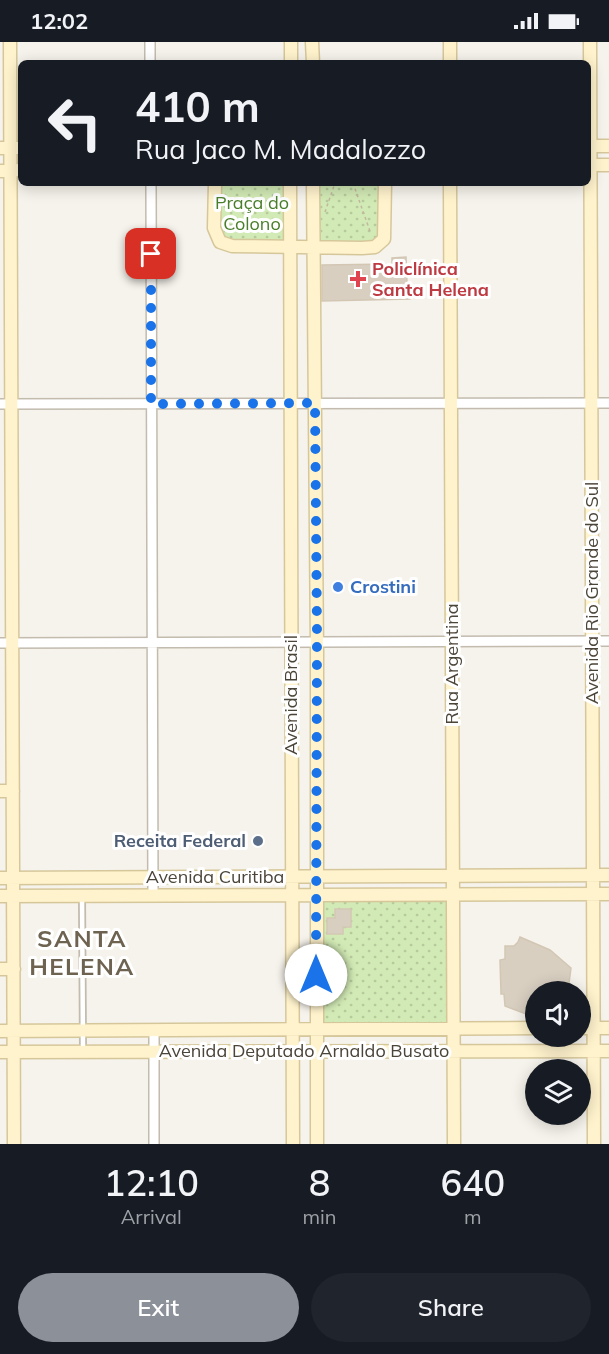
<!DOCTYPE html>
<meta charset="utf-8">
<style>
body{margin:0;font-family:Mulish,sans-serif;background:#20242c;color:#f1f3f6;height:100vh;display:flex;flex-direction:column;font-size:22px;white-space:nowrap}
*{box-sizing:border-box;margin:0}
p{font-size:20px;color:#9ea1a6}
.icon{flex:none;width:33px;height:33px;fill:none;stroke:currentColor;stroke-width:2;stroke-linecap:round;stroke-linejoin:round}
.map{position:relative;height:1102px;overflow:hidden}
.drawer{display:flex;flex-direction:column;background:#171b24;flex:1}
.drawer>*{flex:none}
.top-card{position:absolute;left:18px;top:18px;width:573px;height:126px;border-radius:9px;box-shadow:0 3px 15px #0003;background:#171b24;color:#f1f3f6;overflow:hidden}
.controls{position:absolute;left:525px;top:939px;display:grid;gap:12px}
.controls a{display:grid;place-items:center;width:66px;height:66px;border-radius:50%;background:#171b24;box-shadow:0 3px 15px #0003;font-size:30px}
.pin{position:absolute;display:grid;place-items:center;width:51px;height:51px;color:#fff;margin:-26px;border-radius:12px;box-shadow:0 3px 9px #0006}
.me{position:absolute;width:66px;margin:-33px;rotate:0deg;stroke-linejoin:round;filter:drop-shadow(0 0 4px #0008)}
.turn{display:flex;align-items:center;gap:21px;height:126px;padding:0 18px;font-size:27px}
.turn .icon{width:78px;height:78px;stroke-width:2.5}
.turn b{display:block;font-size:42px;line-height:51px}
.eta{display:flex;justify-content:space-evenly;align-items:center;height:102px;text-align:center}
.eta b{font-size:36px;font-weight:600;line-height:42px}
.cta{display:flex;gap:12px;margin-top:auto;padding:12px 18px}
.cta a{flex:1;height:69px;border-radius:36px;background:#8c9099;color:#fff;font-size:24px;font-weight:600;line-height:69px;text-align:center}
.cta a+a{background:#20242c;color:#f1f3f6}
.status{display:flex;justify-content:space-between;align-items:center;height:42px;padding:0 30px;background:#171b24;direction:ltr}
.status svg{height:16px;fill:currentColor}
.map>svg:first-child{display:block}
</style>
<div class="status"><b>12:02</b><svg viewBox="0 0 49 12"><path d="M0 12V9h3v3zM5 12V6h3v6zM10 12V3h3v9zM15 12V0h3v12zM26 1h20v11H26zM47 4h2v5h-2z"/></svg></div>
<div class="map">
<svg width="609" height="1102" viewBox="0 0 609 1102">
<defs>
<pattern id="park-dots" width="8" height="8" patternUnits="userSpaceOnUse" patternTransform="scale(1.5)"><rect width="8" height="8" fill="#d2eab5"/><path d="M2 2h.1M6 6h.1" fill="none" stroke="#b6ca9c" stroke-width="1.8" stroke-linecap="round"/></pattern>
</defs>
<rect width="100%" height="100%" fill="#f6f3ec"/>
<path fill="url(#park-dots)" d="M218 141H287V201L232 200 222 196 217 186Z
M316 141H381V194L375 200 316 202Z
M319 856H450L451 983 320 982Z"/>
<path fill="#d8cfc1" stroke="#d3c7b4" stroke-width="1.5" d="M406 215 407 241H410V257L322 259V223L392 222V216Z
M335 867H351V885H343V892H327V876H335Z
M520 895 550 908 571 926 569 941 572 944 565 950H536V968L526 972 505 964 504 952H501L500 918 505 917V904H514L518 900Z"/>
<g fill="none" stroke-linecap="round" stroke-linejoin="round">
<g stroke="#c2bbae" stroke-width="8">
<path id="lane" d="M82 854 83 1007"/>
</g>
<g stroke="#c2bbae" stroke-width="12">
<path id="street" d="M150 0V21
M151 141 153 854
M0 362 609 361
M0 601 609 599
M154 988V1102"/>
</g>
<g stroke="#d6c79b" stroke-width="15">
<path id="secondary" d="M10 0 14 1102
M291 0V21
M312 0 313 21
M450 0V21
M590 0 594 1102
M588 104H609
M0 106H21
M588 123H609
M0 129 21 128
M215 141 214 186 220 200 232 204 362 206 375 205 384 197 385 141
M290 141 293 1102
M313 141 317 608V1102
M450 141 454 1102
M0 749H13
M0 836 609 833
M0 854 609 852
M0 927H14
M580 986H609
M0 989 536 986
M0 1010 609 1009"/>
</g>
<path stroke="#c4b79f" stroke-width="1.5" stroke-dasharray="3 3" stroke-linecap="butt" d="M353 141 371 192
M325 170 335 141"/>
<use href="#lane" stroke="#fff" stroke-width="4.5"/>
<use href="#street" stroke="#fff" stroke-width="9"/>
<use href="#secondary" stroke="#fff3cd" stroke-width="12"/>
</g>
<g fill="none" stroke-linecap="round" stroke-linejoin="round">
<path stroke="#1a73e8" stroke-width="10" stroke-dasharray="0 18" d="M151 212V362L315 361 317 591 316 933"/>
</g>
<path fill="#e0444e" stroke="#fff" stroke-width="2" d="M355 228h6v6h6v6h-6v6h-6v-6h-6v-6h6z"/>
<circle fill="#3f7fe0" stroke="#fff" stroke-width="2" cx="338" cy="545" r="6"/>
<circle fill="#5c6f8a" stroke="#fff" stroke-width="2" cx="258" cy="799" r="6"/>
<g text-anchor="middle" stroke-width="6" stroke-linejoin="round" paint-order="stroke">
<g font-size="18" fill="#4a7f2a" stroke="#fff">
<text x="252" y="167">Praça do<tspan x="252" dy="21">Colono</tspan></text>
</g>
<g font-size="18" font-weight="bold" fill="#be3a42" stroke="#fff" text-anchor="start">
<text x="372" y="233">Policlínica<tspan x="372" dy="21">Santa Helena</tspan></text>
</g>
<g font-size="18" font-weight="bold" fill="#366cbe" stroke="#fff" text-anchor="start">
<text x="350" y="551">Crostini</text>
</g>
<g font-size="18" fill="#4b4439" stroke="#fff">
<text transform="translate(592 551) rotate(-90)" y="6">Avenida Rio Grande do Sul</text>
<text transform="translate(452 622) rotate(-90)" y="6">Rua Argentina</text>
<text transform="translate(291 653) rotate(-90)" y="6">Avenida Brasil</text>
<text x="215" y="841">Avenida Curitiba</text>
<text x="304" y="1015">Avenida Deputado Arnaldo Busato</text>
</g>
<g font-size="18" font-weight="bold" fill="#4e5e75" stroke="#fff" text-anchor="end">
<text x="246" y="805">Receita Federal</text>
</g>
<g font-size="24" font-weight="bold" letter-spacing="1.5" fill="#6e6250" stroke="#fff">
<text x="82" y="905">SANTA<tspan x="82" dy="28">HELENA</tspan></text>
</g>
</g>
</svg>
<div class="controls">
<a><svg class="icon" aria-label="sound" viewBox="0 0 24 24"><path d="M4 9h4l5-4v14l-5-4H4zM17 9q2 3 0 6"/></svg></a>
<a><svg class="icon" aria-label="layers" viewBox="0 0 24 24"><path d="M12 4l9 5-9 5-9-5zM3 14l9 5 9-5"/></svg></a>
</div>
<div class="pin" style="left:151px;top:212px;background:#d93025"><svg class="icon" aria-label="arrive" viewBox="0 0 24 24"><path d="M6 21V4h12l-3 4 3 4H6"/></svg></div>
<svg class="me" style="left:316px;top:933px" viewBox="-20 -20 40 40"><circle r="19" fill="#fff"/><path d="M0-13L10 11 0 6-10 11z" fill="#1a73e8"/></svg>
<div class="top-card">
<div class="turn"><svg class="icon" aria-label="left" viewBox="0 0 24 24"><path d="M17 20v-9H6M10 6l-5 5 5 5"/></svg><div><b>410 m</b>Rua Jaco M. Madalozzo</div></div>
</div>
</div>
<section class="drawer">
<div class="eta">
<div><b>12:10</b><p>Arrival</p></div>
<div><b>8</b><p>min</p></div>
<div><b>640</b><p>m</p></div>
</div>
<div class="cta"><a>Exit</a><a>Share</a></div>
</section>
